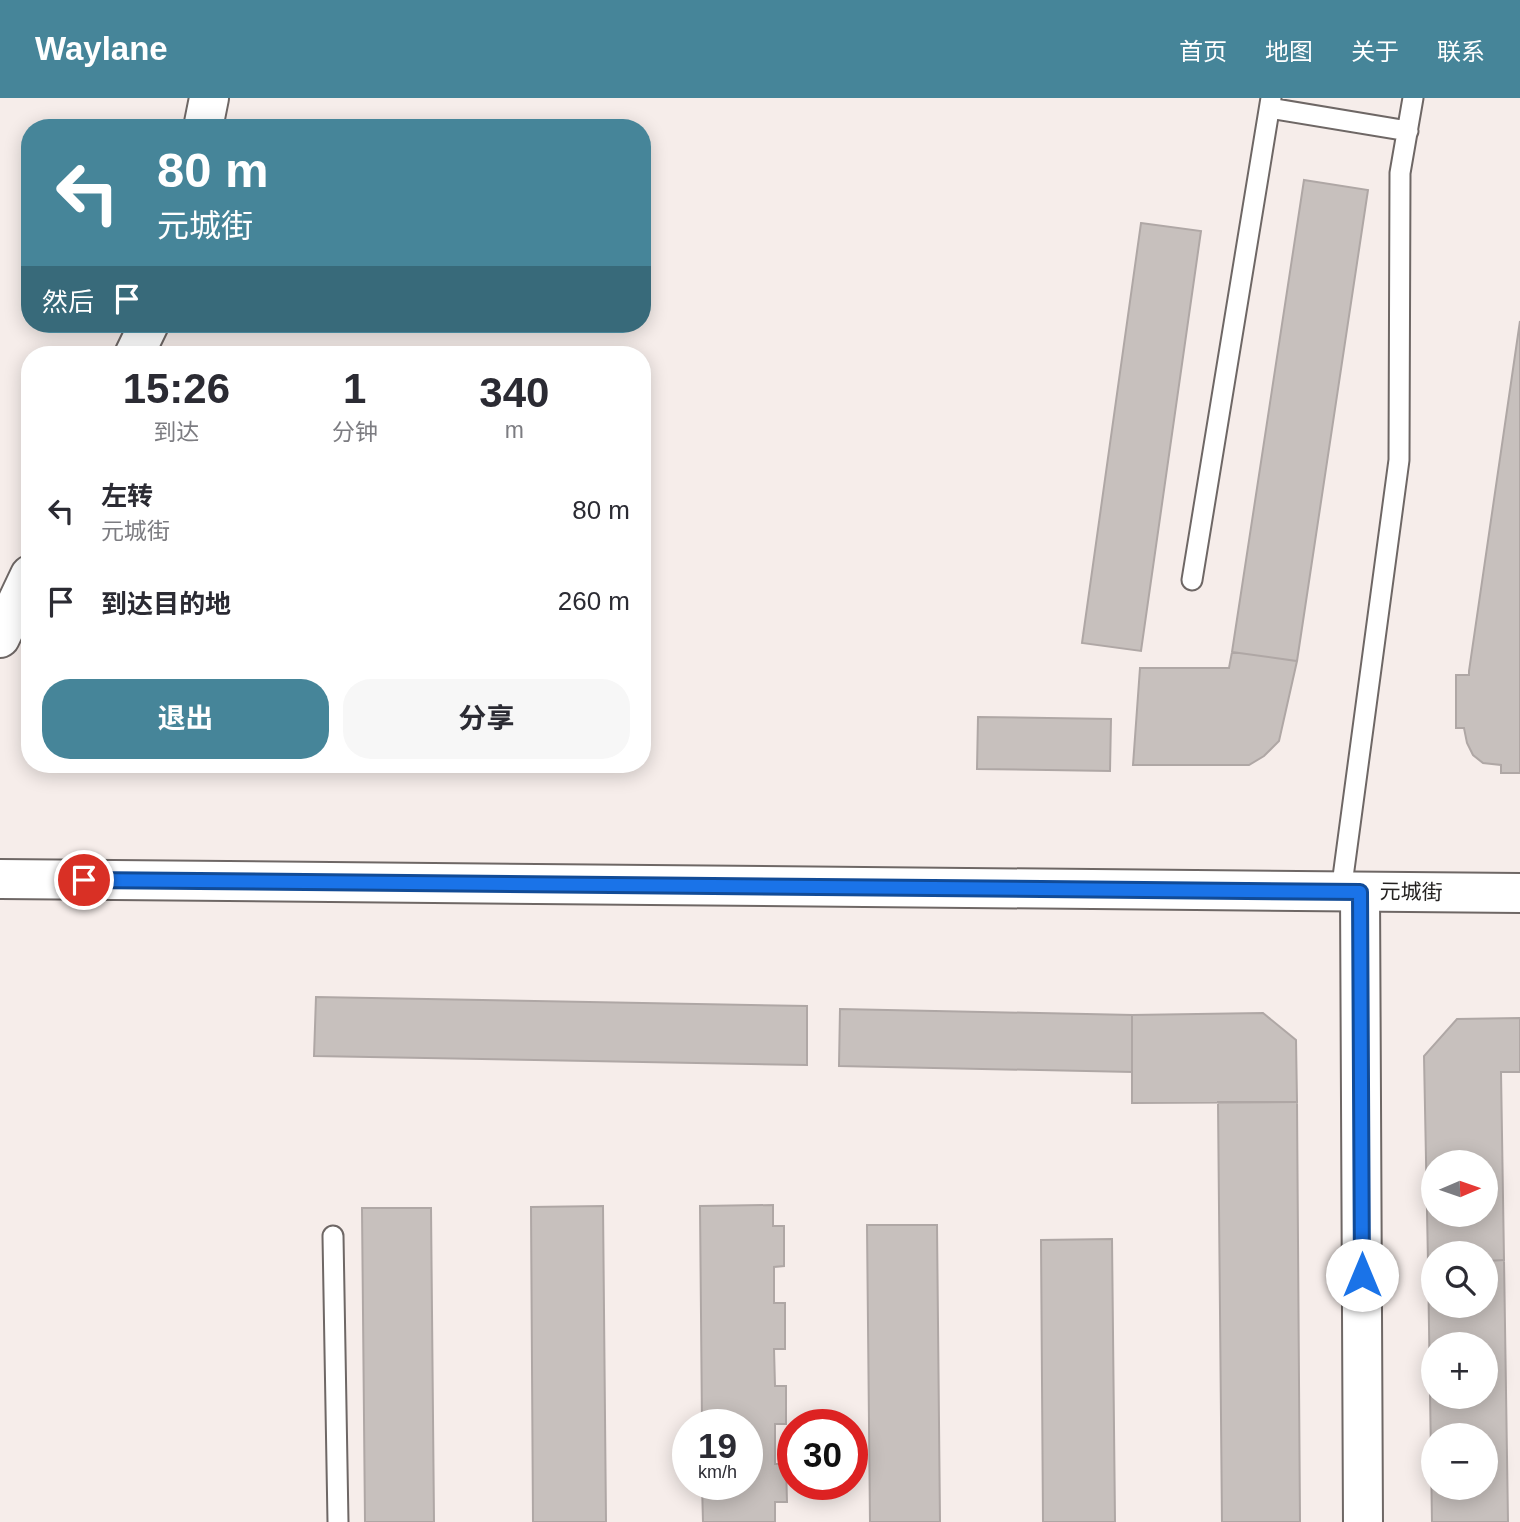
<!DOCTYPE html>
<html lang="zh">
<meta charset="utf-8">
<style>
body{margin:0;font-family:Arial,"Noto Sans SC",sans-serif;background:#f7f7f7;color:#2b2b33;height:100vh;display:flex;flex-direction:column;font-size:26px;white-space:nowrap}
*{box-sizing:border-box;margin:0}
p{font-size:23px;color:#7c7c81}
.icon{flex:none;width:38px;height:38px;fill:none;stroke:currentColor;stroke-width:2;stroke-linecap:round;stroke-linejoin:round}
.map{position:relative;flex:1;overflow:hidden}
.panel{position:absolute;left:21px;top:248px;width:630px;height:427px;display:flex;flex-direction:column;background:#fff;border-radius:28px;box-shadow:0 4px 18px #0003}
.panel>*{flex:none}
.banner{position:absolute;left:21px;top:21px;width:630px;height:214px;border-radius:28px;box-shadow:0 4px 18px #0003;background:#468599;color:#fff;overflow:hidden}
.needle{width:46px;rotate:88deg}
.fabs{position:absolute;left:1421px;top:1052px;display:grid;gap:14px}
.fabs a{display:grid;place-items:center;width:77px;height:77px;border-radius:50%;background:#fff;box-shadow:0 4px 18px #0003;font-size:35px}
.speed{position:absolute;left:672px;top:1311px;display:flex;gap:14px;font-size:35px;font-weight:700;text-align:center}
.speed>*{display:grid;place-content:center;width:91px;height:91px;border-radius:50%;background:#fff;box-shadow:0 4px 18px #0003;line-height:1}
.speed small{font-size:18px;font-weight:400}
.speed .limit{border:10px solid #d22;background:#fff;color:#111}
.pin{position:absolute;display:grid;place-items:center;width:60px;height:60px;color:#fff;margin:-30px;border:4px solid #fff;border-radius:50%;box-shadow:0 2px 7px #0007}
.me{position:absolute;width:77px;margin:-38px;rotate:0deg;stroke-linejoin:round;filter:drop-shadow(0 0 5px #0008)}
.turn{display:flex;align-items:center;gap:24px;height:147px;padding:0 21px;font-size:32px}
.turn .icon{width:91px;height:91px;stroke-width:2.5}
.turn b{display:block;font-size:49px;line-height:60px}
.then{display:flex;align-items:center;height:66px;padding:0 21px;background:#0003;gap:14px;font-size:26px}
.eta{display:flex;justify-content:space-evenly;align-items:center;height:119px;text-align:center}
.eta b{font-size:42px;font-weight:700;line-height:49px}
.action{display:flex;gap:14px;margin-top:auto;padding:14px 21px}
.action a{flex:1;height:80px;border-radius:28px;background:#468599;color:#fff;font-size:28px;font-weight:700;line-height:80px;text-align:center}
.action a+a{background:#f7f7f7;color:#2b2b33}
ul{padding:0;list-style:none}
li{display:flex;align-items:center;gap:21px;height:91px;padding:0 21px}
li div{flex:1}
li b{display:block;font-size:26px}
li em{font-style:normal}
header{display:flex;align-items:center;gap:42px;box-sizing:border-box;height:98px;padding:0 35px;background:#468599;color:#fff}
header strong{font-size:33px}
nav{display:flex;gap:38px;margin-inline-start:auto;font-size:24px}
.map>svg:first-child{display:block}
</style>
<header>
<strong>Waylane</strong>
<nav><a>首页</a><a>地图</a><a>关于</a><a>联系</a></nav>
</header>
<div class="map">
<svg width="1520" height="1424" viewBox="0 0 1520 1424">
<rect width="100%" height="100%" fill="#f6edea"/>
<path fill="#c7c0bd" stroke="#afa7a5" stroke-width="2" fill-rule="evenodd" d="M1304 82 1368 92 1297 563 1232 554Z
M1141 125 1201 133 1141 553 1082 545Z
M1520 223V675H1501V667L1483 665 1473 657 1467 645 1464 630H1456V577H1469V573Z
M1232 554 1297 563 1279 643 1264 658 1249 667H1133L1140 570H1229Z
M978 619 1111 621 1110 673 977 671Z
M316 899 807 908V967L314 958Z
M840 911 1132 917V974L839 968Z
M1263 915 1296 942 1297 1004 1132 1005V917Z
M1520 920V974H1501L1504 1162 1486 1163V1155H1433V1164H1428L1424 958 1457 921ZM1433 1064H1486V1116H1433Z
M1218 1004H1297L1300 1424H1222Z
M773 1107V1128H784V1168L774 1169V1205H785V1251H774L775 1288H786V1326H775V1366H786L787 1404H775V1424H703L702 1386H747V1326H702L700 1108Z
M603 1108 606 1424H533L531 1109Z
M362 1110H431L434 1424H365Z
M867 1127H937L940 1424H870Z
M1112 1141 1115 1424H1043L1041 1142Z
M1504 1162 1508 1424H1432L1428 1164H1433V1208H1486V1163ZM1433 1246H1486V1298H1433ZM1433 1337H1486V1390H1433Z"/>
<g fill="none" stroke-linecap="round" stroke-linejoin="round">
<g stroke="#6e6765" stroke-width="23">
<path id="lane" d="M1270 10 1408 33
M1192 482 1271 0
M1341 794 1399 362 1400 75 1413 0
M333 1138 338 1424"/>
</g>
<g stroke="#6e6765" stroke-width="42">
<path id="street" d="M203 30 209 0
M134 257 149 226
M0 540 30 477
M1360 794 1363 1424"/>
</g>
<g stroke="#6e6765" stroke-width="42">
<path id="secondary" d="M0 781 1520 795"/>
</g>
<use href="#lane" stroke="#fff" stroke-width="19"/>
<use href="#street" stroke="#fff" stroke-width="38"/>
<use href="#secondary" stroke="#fff" stroke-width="38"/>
</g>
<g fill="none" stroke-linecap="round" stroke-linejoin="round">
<g stroke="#114b97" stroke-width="18">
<path id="route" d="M84 782 1360 794 1362 1177"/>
</g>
<use href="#route" stroke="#1a73e8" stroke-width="12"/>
</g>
<g text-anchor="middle" stroke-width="7" stroke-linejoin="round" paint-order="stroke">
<g font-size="21" fill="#242120" stroke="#fff">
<text transform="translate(1411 794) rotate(1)" y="7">元城街</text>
</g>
</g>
</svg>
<div class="fabs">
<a><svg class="needle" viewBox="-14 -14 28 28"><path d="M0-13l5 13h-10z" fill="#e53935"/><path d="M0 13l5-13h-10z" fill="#7c7c81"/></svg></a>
<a><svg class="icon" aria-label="search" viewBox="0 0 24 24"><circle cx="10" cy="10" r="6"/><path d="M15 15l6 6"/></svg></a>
<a>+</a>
<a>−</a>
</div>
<div class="speed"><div>19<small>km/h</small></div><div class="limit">30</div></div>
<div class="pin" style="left:84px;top:782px;background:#d93025"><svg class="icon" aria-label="arrive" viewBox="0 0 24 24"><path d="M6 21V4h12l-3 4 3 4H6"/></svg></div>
<svg class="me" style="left:1362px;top:1177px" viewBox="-20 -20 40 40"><circle r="19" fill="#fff"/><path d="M0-13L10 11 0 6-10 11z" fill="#1a73e8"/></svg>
<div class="banner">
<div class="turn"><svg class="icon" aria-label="left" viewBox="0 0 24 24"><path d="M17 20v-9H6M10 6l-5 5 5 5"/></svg><div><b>80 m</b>元城街</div></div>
<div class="then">然后<svg class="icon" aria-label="arrive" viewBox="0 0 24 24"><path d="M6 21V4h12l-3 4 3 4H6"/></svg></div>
</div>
<section class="panel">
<div class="eta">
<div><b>15:26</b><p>到达</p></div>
<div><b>1</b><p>分钟</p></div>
<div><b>340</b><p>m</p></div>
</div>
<ul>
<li><svg class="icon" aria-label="left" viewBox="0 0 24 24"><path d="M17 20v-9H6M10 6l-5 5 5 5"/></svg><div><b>左转</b><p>元城街</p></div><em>80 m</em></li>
<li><svg class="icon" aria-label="arrive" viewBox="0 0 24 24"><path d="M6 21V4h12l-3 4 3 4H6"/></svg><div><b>到达目的地</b></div><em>260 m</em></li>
</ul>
<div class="action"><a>退出</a><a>分享</a></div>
</section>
</div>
